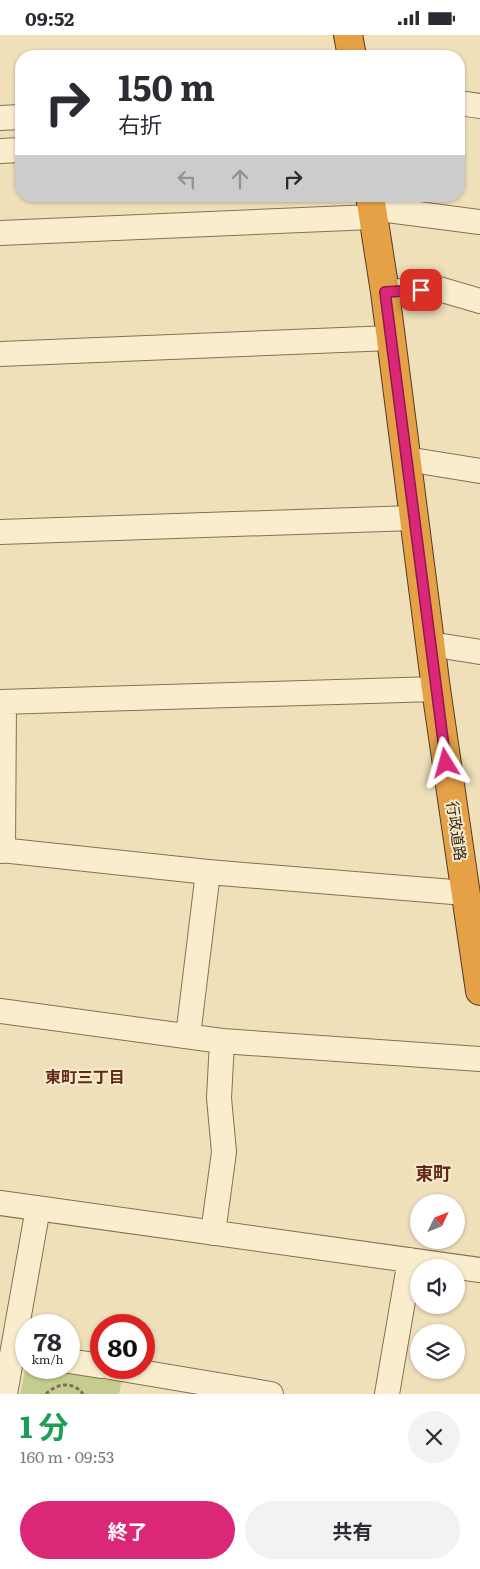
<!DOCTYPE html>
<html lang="ja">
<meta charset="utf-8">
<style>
body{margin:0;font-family:Literata,"Noto Sans JP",serif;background:#f2f2f3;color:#2b2b33;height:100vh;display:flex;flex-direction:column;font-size:19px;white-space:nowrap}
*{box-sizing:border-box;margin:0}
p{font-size:16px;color:#7c7c81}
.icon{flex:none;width:28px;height:28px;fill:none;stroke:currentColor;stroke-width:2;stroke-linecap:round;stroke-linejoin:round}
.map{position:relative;height:1359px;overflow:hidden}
.side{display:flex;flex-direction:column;background:#fff;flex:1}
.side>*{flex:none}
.hud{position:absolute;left:15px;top:15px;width:450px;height:152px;border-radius:20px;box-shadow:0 1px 4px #0004;background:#fff;color:#2b2b33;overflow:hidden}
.needle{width:32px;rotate:47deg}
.buttons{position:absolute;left:410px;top:1159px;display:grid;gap:10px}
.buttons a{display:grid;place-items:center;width:55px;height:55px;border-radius:50%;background:#fff;box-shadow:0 1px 4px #0004;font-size:25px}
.speed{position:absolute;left:15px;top:1279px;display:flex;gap:10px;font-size:25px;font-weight:700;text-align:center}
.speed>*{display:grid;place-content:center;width:65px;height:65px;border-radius:50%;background:#fff;box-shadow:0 1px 4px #0004;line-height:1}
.speed small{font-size:12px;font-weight:400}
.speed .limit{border:8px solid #d22;background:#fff;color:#111}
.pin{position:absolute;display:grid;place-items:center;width:42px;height:42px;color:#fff;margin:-21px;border-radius:10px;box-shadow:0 2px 8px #0006}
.me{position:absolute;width:55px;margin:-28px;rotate:352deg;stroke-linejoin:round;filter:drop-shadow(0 0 4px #0008)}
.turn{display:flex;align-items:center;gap:18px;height:105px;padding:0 20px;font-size:22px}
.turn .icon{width:65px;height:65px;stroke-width:2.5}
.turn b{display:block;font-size:35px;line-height:42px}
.lanes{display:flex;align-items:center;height:48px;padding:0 20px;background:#0003;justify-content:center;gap:25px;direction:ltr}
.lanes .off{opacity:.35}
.round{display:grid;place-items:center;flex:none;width:52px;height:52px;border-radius:26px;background:#f2f2f3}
.summary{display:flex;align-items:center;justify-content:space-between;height:85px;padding:0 20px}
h1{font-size:30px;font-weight:700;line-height:38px;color:#1e9e55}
.button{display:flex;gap:10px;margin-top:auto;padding:10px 20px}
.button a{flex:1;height:58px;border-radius:30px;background:#db2777;color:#fff;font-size:20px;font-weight:700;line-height:58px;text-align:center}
.button a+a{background:#f2f2f3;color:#2b2b33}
.status{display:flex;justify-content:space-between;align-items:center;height:35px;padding:0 25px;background:#fff;direction:ltr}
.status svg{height:14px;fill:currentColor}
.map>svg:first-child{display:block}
</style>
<div class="status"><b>09:52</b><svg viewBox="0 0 49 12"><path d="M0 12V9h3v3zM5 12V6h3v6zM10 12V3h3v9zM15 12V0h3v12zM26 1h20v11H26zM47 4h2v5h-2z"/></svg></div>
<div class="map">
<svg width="480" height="1359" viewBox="0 0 480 1359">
<rect width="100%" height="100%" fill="#efe0ba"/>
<path fill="#c4cd8f" d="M28 1333H59L122 1344 119 1359H20L25 1336Z"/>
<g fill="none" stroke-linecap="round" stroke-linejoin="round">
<g stroke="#867054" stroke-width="26">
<path id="minor" d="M459 68 480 71
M0 83 21 82
M0 116 21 115
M372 173 480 187
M0 198 373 182
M385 257 439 254 480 266
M0 319 391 303
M406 424 480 436
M0 497 413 483
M430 609 480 617
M0 667 436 654
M0 815 208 837 465 858
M3 816 4 667
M0 976 222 1006 480 1024
M188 1001 208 837
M0 1168 480 1235
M213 1198 224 1117 219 1063 222 1006
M69 1326 101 1331
M110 1332 271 1359
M5 1359 38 1173
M387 1359 410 1225"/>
</g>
<g stroke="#533d29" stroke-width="30">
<path id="highway" d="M348 0 352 21
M370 161 385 257 436 654 480 956"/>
</g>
<path stroke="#867054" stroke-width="3" stroke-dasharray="4 2.5" stroke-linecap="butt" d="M46 1359C57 1348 73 1346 83 1359"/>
<use href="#minor" stroke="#faedcd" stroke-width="24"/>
<use href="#highway" stroke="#e4a146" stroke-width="28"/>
</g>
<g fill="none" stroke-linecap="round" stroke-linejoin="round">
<g stroke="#8e194d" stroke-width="12">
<path id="route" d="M421 255 385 257 446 728"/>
</g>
<use href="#route" stroke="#db2777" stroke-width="9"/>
</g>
<g text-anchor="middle" stroke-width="4" stroke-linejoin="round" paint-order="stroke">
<g font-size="15" fill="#34271a" stroke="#f6eaca">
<text transform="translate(456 796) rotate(82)" y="5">行政道路</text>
</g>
<g font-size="16" font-weight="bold" fill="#622918" stroke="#f6eaca">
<text x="85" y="1048">東町三丁目</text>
</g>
<g font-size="18" font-weight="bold" fill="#622918" stroke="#f6eaca">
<text x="433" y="1145">東町</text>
</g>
</g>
</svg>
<div class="buttons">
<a><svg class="needle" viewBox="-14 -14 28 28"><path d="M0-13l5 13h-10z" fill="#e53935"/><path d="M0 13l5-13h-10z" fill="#7c7c81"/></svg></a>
<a><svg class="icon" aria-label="sound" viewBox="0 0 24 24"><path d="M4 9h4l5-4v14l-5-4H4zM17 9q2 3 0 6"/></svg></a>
<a><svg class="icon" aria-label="layers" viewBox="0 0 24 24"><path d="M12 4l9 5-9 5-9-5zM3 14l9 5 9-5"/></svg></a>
</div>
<div class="speed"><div>78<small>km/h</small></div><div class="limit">80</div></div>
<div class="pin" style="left:421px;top:255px;background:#d93025"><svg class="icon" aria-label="arrive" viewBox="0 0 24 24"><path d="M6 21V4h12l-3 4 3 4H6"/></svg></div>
<svg class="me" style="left:446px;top:728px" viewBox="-20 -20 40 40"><path d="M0-17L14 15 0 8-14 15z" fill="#db2777" stroke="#fff" stroke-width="4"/></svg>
<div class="hud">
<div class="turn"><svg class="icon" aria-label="right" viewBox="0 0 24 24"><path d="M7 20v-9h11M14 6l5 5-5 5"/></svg><div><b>150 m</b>右折</div></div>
<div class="lanes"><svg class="icon off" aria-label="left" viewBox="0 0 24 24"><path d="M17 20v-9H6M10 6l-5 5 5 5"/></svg><svg class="icon off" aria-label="ahead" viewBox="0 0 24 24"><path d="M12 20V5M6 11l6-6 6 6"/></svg><svg class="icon" aria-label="right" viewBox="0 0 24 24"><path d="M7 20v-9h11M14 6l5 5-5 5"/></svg></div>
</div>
</div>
<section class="side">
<div class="summary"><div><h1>1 分</h1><p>160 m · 09:53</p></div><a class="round"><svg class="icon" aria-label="close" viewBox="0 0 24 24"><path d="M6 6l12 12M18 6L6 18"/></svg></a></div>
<div class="button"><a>終了</a><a>共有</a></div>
</section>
